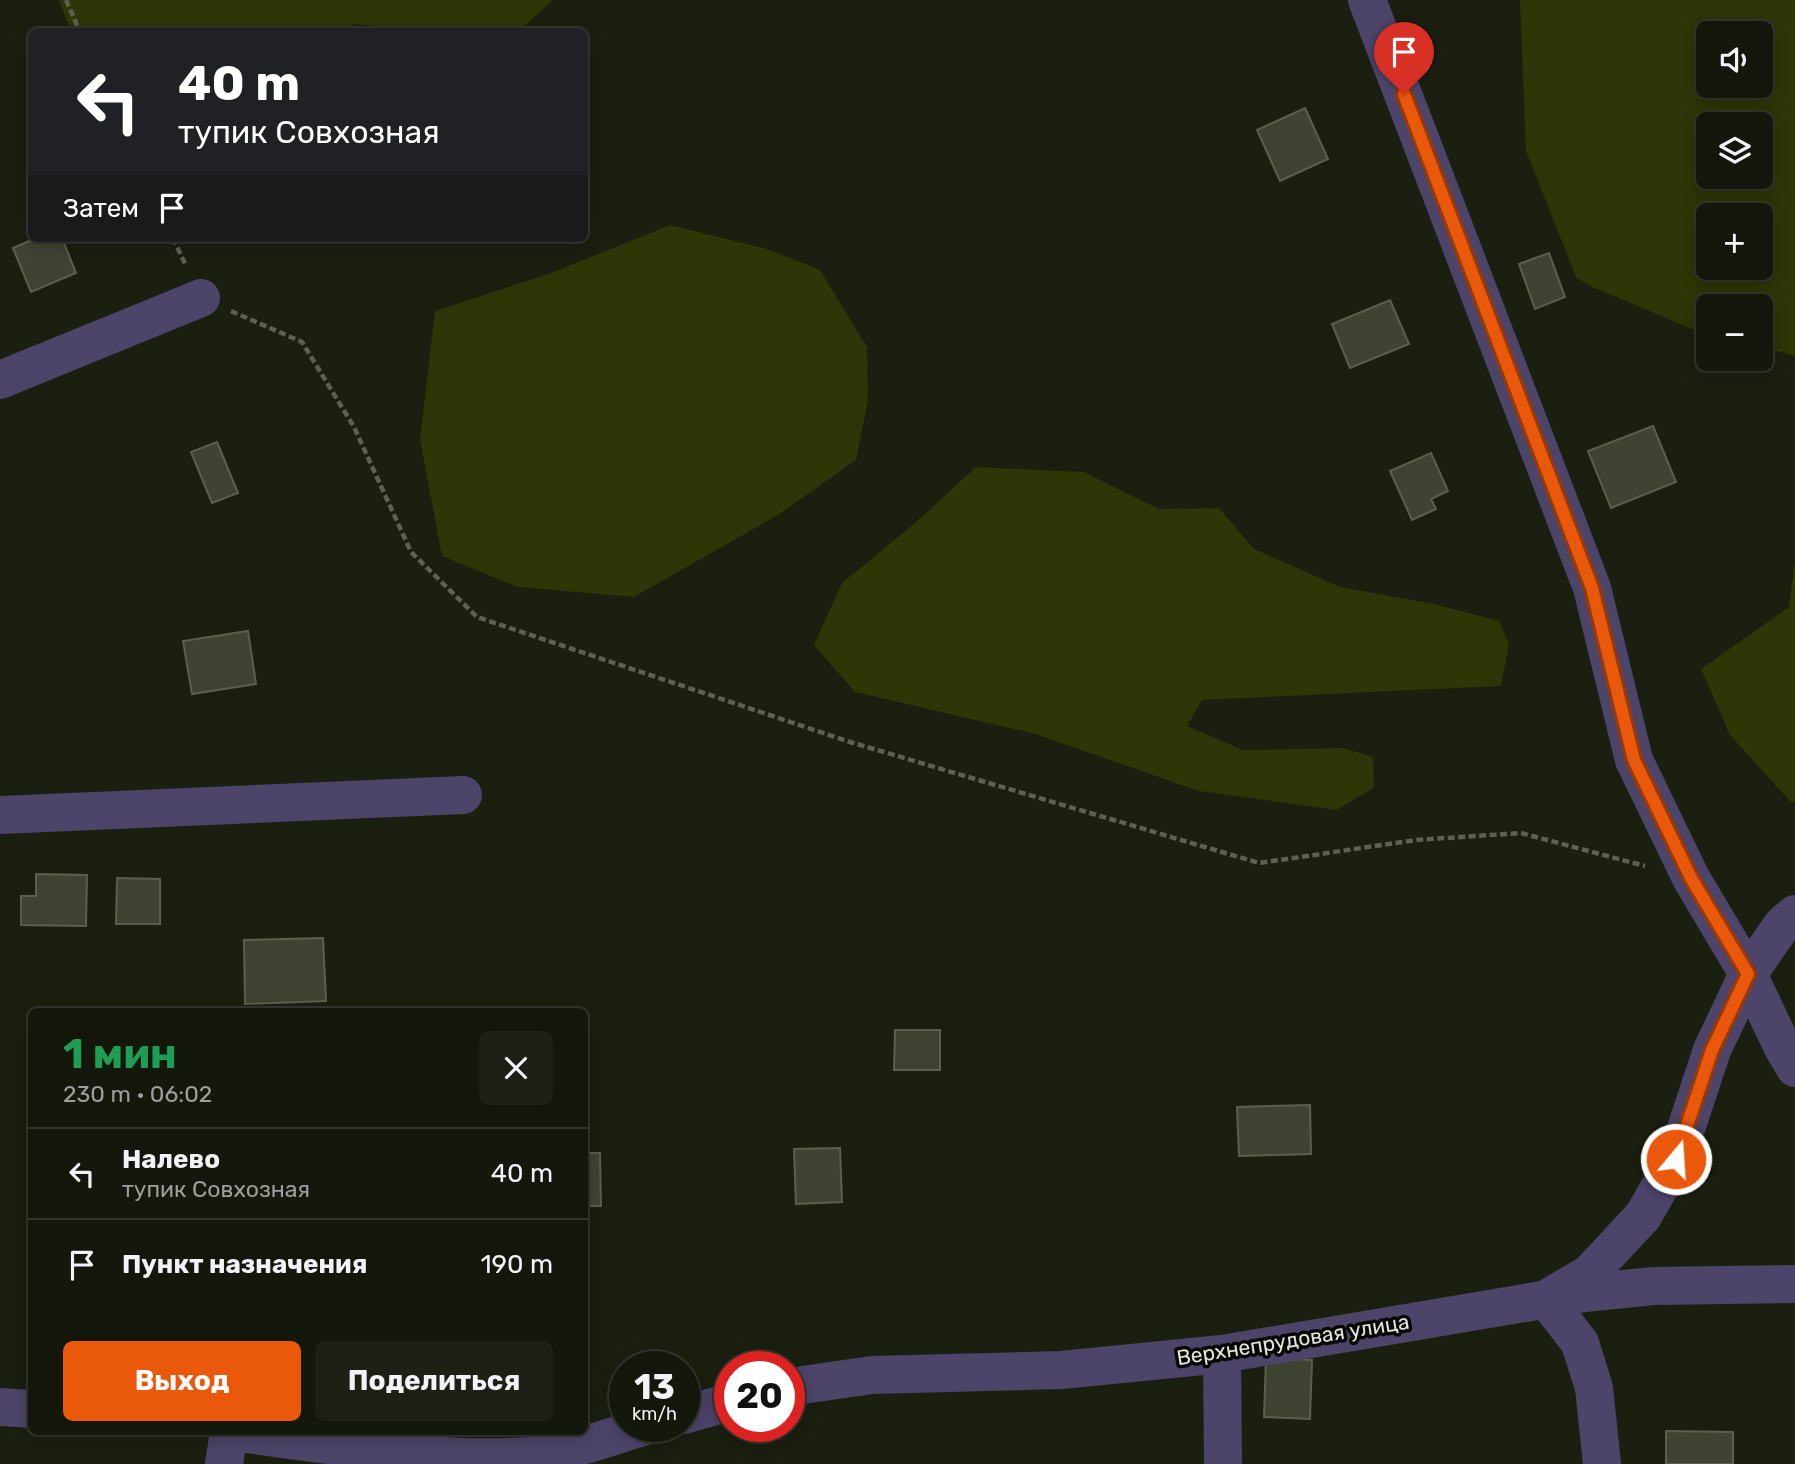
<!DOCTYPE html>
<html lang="ru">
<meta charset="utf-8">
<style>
body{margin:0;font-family:Rubik,sans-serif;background:#1d2015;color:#f1f3f6;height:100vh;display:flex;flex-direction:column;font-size:26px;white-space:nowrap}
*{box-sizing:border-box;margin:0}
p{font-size:23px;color:#9d9f9d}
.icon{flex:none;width:38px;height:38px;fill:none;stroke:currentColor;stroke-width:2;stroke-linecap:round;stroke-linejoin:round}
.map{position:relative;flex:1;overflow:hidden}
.details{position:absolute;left:28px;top:1008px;width:560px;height:427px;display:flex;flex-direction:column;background:#14170c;border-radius:10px;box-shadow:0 4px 18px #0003,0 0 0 2px #33362d}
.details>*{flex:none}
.guide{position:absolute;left:28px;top:28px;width:560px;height:214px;border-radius:10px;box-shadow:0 4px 18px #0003,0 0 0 2px #33362d;background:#202124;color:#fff;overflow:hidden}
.controls{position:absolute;left:1696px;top:21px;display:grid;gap:14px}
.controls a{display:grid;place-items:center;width:77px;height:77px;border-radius:10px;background:#14170c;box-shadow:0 4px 18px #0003,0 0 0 2px #33362d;font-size:35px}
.speed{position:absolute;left:609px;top:1351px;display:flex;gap:14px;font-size:35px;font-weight:700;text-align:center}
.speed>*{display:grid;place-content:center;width:91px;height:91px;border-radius:50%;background:#14170c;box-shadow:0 4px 18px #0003,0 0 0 2px #33362d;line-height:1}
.speed small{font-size:18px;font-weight:400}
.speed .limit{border:10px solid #d22;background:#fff;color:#111}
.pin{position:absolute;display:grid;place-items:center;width:60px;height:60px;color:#fff;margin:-72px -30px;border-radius:50% 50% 50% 0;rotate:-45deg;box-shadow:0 0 7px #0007}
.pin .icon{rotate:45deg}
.me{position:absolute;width:77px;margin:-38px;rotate:18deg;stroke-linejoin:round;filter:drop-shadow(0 0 5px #0008)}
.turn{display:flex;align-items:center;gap:24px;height:147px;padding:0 35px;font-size:32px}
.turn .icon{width:91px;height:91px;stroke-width:2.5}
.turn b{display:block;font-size:49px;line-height:60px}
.then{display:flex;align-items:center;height:66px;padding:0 35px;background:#0003;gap:14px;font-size:26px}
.round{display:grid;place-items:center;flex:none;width:74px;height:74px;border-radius:10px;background:#1d2015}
.summary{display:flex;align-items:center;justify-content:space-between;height:119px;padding:0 35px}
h1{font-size:42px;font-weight:700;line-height:52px;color:#1e9e55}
.cta{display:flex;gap:14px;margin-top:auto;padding:14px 35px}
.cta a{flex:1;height:80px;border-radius:10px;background:#ea580c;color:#fff;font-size:28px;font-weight:700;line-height:80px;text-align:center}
.cta a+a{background:#1d2015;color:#f1f3f6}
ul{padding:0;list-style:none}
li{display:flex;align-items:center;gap:21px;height:91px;padding:0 35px;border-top:2px solid #33362d}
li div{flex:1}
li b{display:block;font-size:26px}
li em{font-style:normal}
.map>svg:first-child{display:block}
</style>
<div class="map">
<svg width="1795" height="1464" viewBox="0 0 1795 1464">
<rect width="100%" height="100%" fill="#1b1f10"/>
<path fill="#2c3606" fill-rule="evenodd" d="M59 0H553L523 27 440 32 353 24 345 32 74 31 69 27Z
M1520 0H1795V356L1761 347 1760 306H1708V333L1692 329 1588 285 1576 277 1526 151ZM1708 33H1760V86H1708ZM1708 124H1760V177H1708ZM1708 215H1760V268H1708Z
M670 225 767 249 820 270 867 347 868 400 856 460 778 515 634 597 518 587 442 556 420 440 435 311 551 273Z
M976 467 1084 472 1159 509 1219 508 1254 549 1340 587 1434 604 1499 621 1509 644 1501 686 1202 700 1187 726 1243 750 1343 748 1373 757 1374 788 1336 810 1199 791 1035 734 855 692 814 645 842 583 914 524Z
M1795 559V802H1791L1730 735 1701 669 1789 607Z"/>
<path fill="#3e4332" stroke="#5b604e" stroke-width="2" d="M1305 108 1328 159 1280 181 1257 130Z
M36 238H62L76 273 31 292 13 248Z
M1549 253 1565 297 1535 309 1519 264Z
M1390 300 1409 344 1350 368 1332 324Z
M1653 426 1676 482 1611 508 1588 451Z
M217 442 238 493 212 503 191 452Z
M1431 453 1448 491 1431 499 1436 509 1412 520 1390 471Z
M248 631 256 684 192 694 183 641Z
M36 874 87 875 86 926 21 925V896H36Z
M117 878 160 879V924H116Z
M323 938 326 1001 245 1004 244 940Z
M895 1030H940V1070H894Z
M1310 1105 1311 1154 1239 1156 1237 1107Z
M840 1148 842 1202 796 1204 794 1149Z
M584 1153H600L601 1206H584Z
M1266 1358 1312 1360 1310 1419 1264 1417Z
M1666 1431 1733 1432V1464H1666Z"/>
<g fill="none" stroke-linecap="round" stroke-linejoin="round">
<path stroke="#5d6154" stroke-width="4.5" stroke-dasharray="7 3.5" stroke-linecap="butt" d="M66 0 80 32
M173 238 186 266
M231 311 302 342 354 427 411 552 477 617 850 742 1259 863 1416 840 1521 833 1645 866"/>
<path stroke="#4d446a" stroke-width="38" d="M1367 0 1592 588 1634 760 1691 878 1748 974 1712 1050 1676 1159 1643 1216 1590 1273 1546 1299 1580 1343 1594 1388 1602 1464
M0 380 201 298
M0 815 463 795
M1795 914 1783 924 1748 974 1782 1046 1795 1068
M1222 1354 1223 1464
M789 1387 872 1375 1061 1370 1222 1354 1584 1293 1653 1286 1795 1284
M0 1407 32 1409
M684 1415 730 1402
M230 1432C333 1445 440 1464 543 1455 573 1451 615 1435 646 1426
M224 1464 229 1432"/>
</g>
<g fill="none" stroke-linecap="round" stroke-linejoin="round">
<g stroke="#983908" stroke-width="18">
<path id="route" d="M1404 94 1592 588 1634 760 1691 878 1748 974 1712 1050 1676 1159"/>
</g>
<use href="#route" stroke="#ea580c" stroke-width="12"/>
</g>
<g text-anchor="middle" stroke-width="7" stroke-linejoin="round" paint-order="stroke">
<g font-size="21" fill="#e3e6dc" stroke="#070804">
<text transform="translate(1293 1340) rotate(-9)" y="7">Верхнепрудовая улица</text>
</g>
</g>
</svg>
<div class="controls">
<a><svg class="icon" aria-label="sound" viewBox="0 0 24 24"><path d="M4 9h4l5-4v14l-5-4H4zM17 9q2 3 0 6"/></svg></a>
<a><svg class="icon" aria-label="layers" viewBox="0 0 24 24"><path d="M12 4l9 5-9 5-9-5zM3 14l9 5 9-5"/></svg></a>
<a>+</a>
<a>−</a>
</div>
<div class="speed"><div>13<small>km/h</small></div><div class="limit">20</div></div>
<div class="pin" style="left:1404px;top:94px;background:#d93025"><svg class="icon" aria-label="arrive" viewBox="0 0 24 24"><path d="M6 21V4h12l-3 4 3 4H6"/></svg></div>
<svg class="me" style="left:1676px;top:1159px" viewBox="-20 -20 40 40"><circle r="17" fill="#ea580c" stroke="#fff" stroke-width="3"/><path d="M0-11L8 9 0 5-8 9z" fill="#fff"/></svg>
<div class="guide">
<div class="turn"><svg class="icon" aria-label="left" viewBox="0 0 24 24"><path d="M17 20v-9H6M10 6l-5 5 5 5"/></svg><div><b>40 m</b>тупик Совхозная</div></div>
<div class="then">Затем<svg class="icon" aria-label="arrive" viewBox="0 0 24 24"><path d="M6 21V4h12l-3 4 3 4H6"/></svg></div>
</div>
<section class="details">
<div class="summary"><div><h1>1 мин</h1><p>230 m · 06:02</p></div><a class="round"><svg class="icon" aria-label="close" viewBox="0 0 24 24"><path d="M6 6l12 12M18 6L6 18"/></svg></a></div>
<ul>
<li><svg class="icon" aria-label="left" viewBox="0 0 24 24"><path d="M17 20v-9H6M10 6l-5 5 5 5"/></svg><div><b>Налево</b><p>тупик Совхозная</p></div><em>40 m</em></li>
<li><svg class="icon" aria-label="arrive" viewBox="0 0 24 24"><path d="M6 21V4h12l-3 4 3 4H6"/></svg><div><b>Пункт назначения</b></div><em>190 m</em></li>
</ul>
<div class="cta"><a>Выход</a><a>Поделиться</a></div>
</section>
</div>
